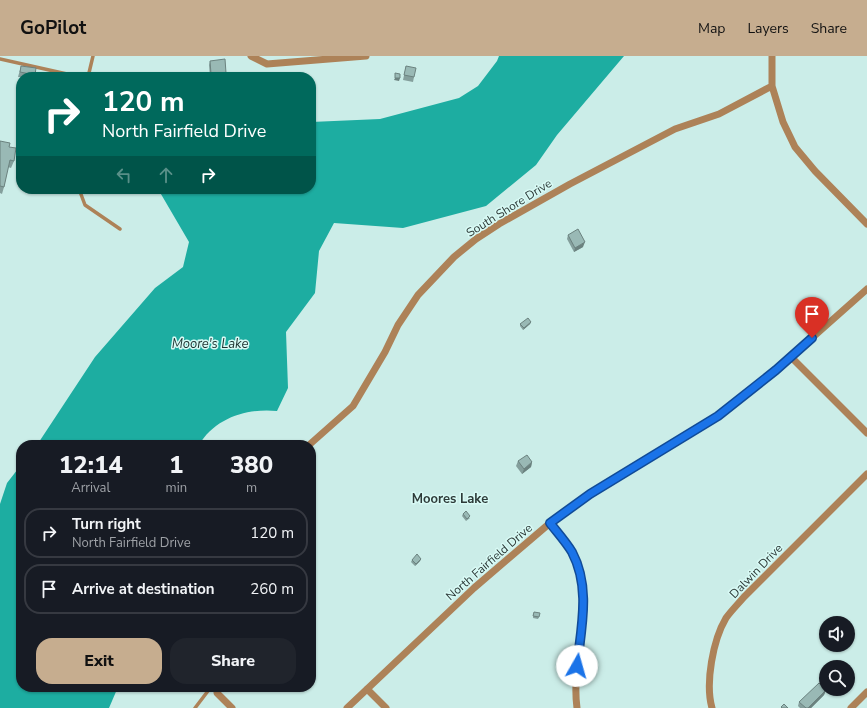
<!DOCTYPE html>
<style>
body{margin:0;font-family:"Nunito Sans",sans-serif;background:#20242c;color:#f1f3f6;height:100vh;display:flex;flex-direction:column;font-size:15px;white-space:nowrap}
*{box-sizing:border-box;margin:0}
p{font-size:13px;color:#9ea1a6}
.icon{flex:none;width:22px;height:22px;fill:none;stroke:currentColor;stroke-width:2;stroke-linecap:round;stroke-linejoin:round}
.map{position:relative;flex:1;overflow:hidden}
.drawer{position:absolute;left:16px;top:384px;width:300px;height:252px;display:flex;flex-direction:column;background:#171b24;border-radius:16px;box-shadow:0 1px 3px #0004}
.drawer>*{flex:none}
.hud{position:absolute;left:16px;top:16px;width:300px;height:122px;border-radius:16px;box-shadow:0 1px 3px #0004;background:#00695c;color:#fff;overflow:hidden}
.fabs{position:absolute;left:819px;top:560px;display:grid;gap:8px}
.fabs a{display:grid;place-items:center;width:36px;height:36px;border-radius:50%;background:#171b24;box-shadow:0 1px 3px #0004;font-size:20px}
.pin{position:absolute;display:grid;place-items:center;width:34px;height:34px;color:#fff;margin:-41px -17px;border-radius:50% 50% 50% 0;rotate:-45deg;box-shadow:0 0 4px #0007}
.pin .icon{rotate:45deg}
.me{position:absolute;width:44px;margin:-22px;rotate:7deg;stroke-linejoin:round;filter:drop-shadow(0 0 3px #0008)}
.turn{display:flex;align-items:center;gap:14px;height:84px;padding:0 20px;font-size:18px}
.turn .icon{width:52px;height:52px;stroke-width:2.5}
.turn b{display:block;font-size:28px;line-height:34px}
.lanes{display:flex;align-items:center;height:38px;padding:0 20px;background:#0003;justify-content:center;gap:20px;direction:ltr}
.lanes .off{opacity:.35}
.eta{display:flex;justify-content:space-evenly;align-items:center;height:68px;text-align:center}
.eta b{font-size:24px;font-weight:800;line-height:28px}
.action{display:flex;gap:8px;margin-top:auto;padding:8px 20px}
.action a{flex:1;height:46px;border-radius:16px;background:#c6ad8f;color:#111;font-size:16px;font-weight:800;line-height:46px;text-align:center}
.action a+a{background:#20242c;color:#f1f3f6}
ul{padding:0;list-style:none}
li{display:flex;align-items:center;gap:12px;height:50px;margin:0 8px 6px;padding:0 12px;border:2px solid #363941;border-radius:16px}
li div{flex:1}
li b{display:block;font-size:15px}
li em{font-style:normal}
header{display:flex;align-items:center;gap:24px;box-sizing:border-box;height:56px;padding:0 20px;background:#c6ad8f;color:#111}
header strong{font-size:19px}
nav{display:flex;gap:22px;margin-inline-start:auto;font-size:14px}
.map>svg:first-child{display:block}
</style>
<header>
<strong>GoPilot</strong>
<nav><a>Map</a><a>Layers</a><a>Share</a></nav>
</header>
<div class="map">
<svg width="867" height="652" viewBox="0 0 867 652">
<rect width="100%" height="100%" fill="#cbede8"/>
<path fill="#1dada1" d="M499 0H624L557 79 536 109 486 150 403 172 334 167 319 195 315 237 286 276 288 332 277 355C247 352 215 362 199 389H37L95 301 155 232 183 211 189 186 158 133H311V66L380 63 459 42 478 30 497 5Z
M21 409V631H118L109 652H0V448L7 427Z"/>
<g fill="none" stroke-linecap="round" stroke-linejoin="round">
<path stroke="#ad8258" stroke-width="3.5" d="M0 3 67 18 88 20
M88 21 93 0
M79 133 85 149 120 173
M195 652 211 631"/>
<path stroke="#ad8258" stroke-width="7" d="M251 0 267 8 366 0
M772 0V30L783 66 795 91 815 115 867 168
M791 301 867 377
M309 389 353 350 385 296 398 269 418 239 454 201 476 183 499 168 570 128 675 73 719 58 772 30
M550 467C562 483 577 500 581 520 591 563 571 608 577 652
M217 631V637L232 652
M367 633 386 652
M347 652 474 532 550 467 590 438 718 360 776 314 867 233
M712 652C705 627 713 584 726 562 731 555 738 548 744 541L867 418
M851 652 867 636"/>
</g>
<path fill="#849f9c" d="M210 5 226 17 225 21H210L209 9Z
M21 10 35 19V21H18Z
M406 10 414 21 413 26 403 24Z
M0 85 9 91 14 105 11 112 8 111 4 131 2 138 0 137Z
M568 179 583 191 574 196 567 183Z
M531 266 530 268 523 274 520 270V268Z
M518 405 532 406 531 411 522 418 516 410Z
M463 458 470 462 466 465 462 460Z
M421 503 420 505 415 510 411 506 412 504Z
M534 556 539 561 538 563 533 562Z
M826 634 824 639 811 652H800L798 650 799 646Z"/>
<path fill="#6b827f" d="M226 17 225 21H210L211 18Z
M395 22H400L399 25 394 24Z
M585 186 583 191 574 196 575 192Z
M531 266 530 268 523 274 524 272Z
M532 406 531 411 522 418 524 413Z
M421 503 420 505 415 510 416 508Z
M826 634 824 639 811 652H808Z"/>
<path fill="#99b9b5" stroke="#6b827f" d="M225 3 226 17 211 18 210 5Z
M21 10 36 12 35 19 20 16Z
M406 10 416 12 414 21 404 19Z
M395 17 400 18V22H395Z
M0 85 10 87 9 91 16 92 14 105 10 104 4 131 0 130Z
M578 173 585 186 575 192 568 179Z
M528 262 531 266 524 272 520 268Z
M527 399 532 406 524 413 518 405Z
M466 455 470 460 467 463 463 458Z
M417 498 421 503 416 508 412 504Z
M534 556 540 557 539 561 533 560Z
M819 627 826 634 808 652H806L799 646Z
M784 648 788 652H782L781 651Z"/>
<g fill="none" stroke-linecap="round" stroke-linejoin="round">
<g stroke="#114b97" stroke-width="10">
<path id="route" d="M577 610C581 572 591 532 572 496 566 486 557 476 550 467L590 438 718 360 776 314 812 282"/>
</g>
<use href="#route" stroke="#1a73e8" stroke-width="7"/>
</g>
<g text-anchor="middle" stroke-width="3" stroke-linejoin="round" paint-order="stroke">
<g font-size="12" fill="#2d3a38" stroke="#d8faf5">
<text transform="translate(509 152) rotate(-32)" y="4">South Shore Drive</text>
<text transform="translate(489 506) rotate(-41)" y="4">North Fairfield Drive</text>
<text transform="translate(756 515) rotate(-46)" y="4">Dalwin Drive</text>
</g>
<g font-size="13" font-style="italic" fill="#1d3330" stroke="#d8faf5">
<text x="210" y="292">Moore's Lake</text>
</g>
<g font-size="13" font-weight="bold" fill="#2d3a38" stroke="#d8faf5">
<text x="450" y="447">Moores Lake</text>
</g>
</g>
</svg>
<div class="fabs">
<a><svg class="icon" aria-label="sound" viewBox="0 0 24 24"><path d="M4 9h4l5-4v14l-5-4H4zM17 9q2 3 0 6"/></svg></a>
<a><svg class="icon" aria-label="search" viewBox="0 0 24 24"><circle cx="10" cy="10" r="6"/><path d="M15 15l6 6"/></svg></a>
</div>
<div class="pin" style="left:812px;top:282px;background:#d93025"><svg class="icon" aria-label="arrive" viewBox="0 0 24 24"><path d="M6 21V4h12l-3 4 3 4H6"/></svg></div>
<svg class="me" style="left:577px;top:610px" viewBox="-20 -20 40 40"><circle r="19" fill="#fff"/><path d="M0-13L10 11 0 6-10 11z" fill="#1a73e8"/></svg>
<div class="hud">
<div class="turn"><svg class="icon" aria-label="right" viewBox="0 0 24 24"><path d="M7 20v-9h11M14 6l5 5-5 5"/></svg><div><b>120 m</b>North Fairfield Drive</div></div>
<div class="lanes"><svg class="icon off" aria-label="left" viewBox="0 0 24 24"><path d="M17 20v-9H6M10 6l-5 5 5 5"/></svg><svg class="icon off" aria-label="ahead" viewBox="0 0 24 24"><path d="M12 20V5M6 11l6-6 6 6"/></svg><svg class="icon" aria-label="right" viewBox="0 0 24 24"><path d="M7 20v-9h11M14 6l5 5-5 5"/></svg></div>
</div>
<section class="drawer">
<div class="eta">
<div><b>12:14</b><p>Arrival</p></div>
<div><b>1</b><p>min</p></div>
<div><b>380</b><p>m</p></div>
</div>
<ul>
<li><svg class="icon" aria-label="right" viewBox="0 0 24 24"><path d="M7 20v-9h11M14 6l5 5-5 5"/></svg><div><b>Turn right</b><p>North Fairfield Drive</p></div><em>120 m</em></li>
<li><svg class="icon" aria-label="arrive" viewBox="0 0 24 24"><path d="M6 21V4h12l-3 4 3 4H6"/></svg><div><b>Arrive at destination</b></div><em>260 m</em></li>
</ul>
<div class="action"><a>Exit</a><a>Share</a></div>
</section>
</div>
